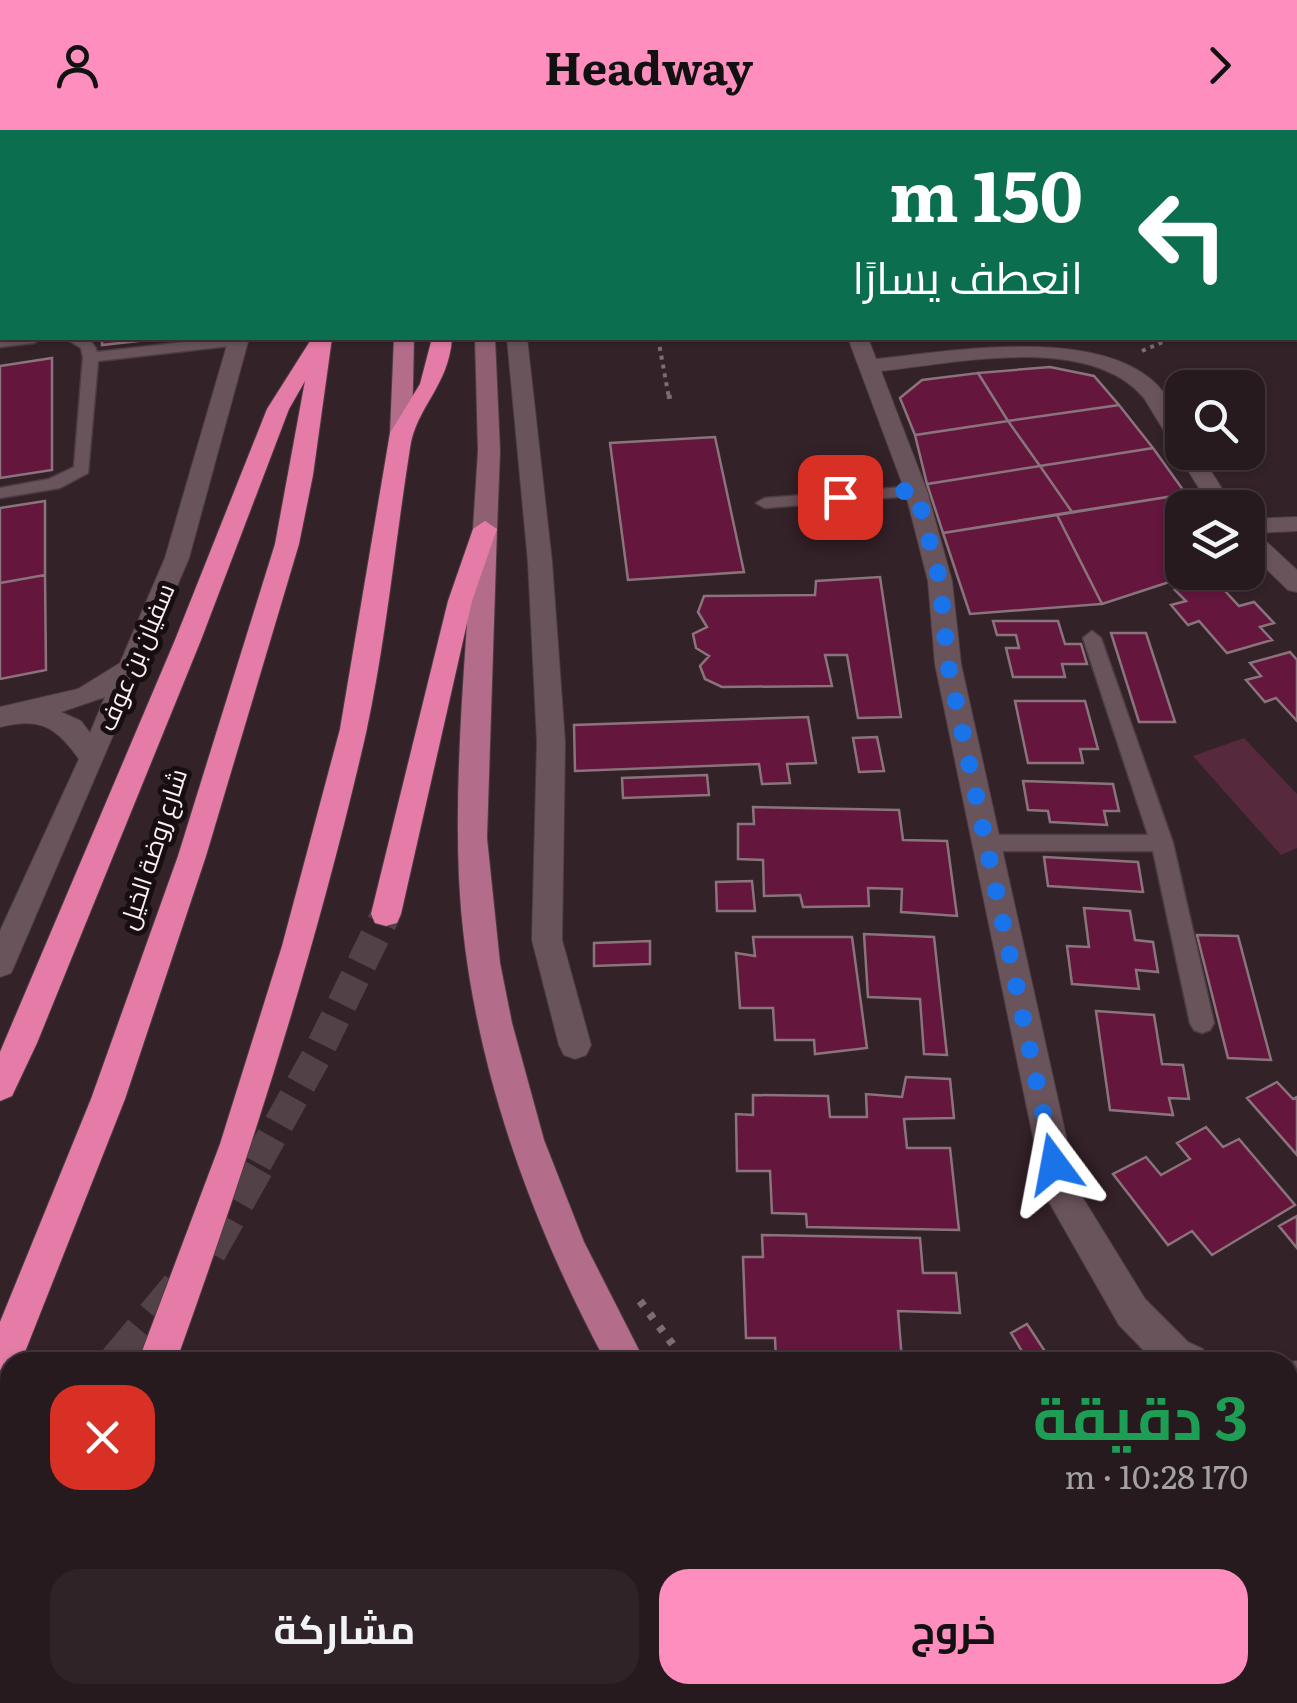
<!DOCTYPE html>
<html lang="ar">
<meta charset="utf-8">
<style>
body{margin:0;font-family:Literata,Cairo,serif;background:#2f2328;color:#f1f3f6;direction:rtl;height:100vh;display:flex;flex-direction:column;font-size:38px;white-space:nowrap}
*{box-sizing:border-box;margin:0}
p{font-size:32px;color:#a4a1a4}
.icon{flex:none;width:55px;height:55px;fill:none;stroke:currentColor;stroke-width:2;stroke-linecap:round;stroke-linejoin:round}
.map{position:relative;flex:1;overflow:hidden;direction:ltr}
.side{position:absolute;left:0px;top:1222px;width:1298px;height:352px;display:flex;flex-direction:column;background:#271a1f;border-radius:30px 30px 0 0;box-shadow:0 2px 8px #0004,0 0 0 2px #43383d;direction:rtl}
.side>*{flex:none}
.banner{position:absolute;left:0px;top:0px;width:1298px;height:210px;box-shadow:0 2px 8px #0004,0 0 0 2px #43383d;direction:rtl;background:#0b6e4f;color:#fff;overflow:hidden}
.fabs{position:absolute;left:1165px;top:240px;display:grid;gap:20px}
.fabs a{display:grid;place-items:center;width:100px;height:100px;border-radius:20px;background:#271a1f;box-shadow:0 2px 8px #0004,0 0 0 2px #43383d;font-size:50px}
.pin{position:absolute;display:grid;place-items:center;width:85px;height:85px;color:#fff;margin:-42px;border-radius:20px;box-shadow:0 5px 15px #0006}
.me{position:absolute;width:110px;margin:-55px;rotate:347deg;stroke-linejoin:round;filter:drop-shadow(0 0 8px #0008)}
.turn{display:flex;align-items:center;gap:35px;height:210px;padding:0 50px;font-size:45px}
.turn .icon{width:130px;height:130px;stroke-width:2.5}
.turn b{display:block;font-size:70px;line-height:85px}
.round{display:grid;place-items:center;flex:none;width:105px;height:105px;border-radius:30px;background:#2f2328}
.head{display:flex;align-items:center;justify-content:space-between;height:170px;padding:0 50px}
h1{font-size:60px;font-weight:700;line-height:75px;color:#1e9e55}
.button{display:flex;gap:20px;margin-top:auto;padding:20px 50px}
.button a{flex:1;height:115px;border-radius:30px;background:#fe8ebd;color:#111;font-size:40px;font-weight:700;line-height:115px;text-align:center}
.button a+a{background:#2f2328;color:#f1f3f6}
header{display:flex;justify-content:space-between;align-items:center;height:130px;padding:0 50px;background:#fe8ebd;color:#111;font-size:45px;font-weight:700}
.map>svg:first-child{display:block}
</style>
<header><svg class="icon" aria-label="forward" viewBox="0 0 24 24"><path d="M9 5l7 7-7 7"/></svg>Headway<svg class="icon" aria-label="person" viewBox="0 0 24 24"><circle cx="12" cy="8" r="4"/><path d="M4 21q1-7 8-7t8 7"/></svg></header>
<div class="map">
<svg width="1297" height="1573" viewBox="0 0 1297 1573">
<rect width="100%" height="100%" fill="#342229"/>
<path fill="#57293d" d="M1244 608 1297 664V718L1281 725 1193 626Z"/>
<path fill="#65163d" stroke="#8a747c" stroke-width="2.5" d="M13 0H114L13 2Z
M126 0H240L241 2H126Z
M469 0H585L586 2H470Z
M608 0H686L688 2H588Z
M686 0H826L828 2H688Z
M826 0H931L912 2Z
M102 208H165L102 215Z
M52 228V340L0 348V236Z
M1050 237 1094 246 1119 275 1008 291 978 243Z
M978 243 1008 291 915 305 900 268 922 250Z
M1119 275 1153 318 1040 336 1008 291Z
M1008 291 1040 336 927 354 915 305Z
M715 307 744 442 628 450 610 313Z
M1153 318 1186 364 1072 382 1040 336Z
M1040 336 1072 382 943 403 927 354Z
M1186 364 1195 378H1182V442H1200L1102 474 1057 385Z
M45 371V445L0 453V378Z
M1057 385 1102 474 970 484 943 403Z
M45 445 46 540 0 549V453Z
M880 447 901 587 858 588 847 525H825L832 556 722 557 705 549 700 536 709 526 696 518 693 504 707 497 698 482 704 466 815 465 816 451Z
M1214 449 1239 476 1254 472 1274 493 1260 497 1272 510 1227 523 1199 491 1188 495 1171 475 1186 471 1175 460Z
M993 491H1058L1065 514H1081L1087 534H1062L1065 547H1013L1006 518H1019L1016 505H997Z
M1111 503H1146L1175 592H1139Z
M1290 522 1297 530V591L1276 568 1265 572 1246 550 1261 546 1250 533Z
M1015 571H1085L1098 619H1080L1083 633H1028Z
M808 587 816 633 787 634 790 653 762 654 759 634 575 641 574 595Z
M877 607 884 641 859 642 853 608Z
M707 645 709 665 623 668 622 648Z
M1023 651 1113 654 1119 681H1104L1107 695 1050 692 1048 681 1028 680Z
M753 677 899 680 903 710 947 711 957 786 901 782 902 759 868 758 869 776 803 777 800 765 764 766 763 730 738 729V694H754Z
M1044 727 1138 732 1143 762 1048 756Z
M752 751 755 781H717L716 752Z
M1084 778 1130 781 1135 810 1153 812 1158 842 1136 840 1139 859 1072 854 1067 816 1089 817Z
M864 804 934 807 947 925 924 924 920 869 868 867Z
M1197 805 1238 806 1271 930 1228 928Z
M753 807H852L867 918 815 924 814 910H775L773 878H740L736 823 755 826Z
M650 811V834L594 836V813Z
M1096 881 1154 885 1162 934 1183 935 1189 969 1169 968 1173 985 1110 980Z
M906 947 950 949 954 988 904 989 907 1018H950L959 1100 807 1097 806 1084 772 1083 770 1041H737L736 984 753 985V965L828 966 830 987H867L866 964 902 967Z
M1277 952 1293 969 1297 967V1025L1247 968Z
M1206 997 1223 1017 1239 1009 1295 1075 1212 1125 1192 1101 1168 1115 1113 1044 1146 1027 1161 1045 1190 1029 1177 1013Z
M1297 1086V1118L1279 1096Z
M762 1105 920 1108 923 1143H956L960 1183 898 1181 902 1230 928 1232H776L775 1208H746L743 1127H763Z
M1027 1194 1052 1232H1017L1026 1228 1011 1203Z
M1288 1354 1297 1370V1531L1288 1535Z
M1125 1565H1253L1257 1573H1129Z"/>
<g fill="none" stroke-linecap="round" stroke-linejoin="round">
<path stroke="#524147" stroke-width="30" stroke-dasharray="30 15" stroke-linecap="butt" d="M257 1033 316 927 386 784"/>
<path stroke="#524147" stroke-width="39" stroke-dasharray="39 19" stroke-linecap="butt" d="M207 1121 258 1030
M118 1232 180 1158
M0 1370 10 1359"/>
<g stroke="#4d3d43" stroke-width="3">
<path id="lane" d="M0 207 41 208H42L34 213 0 217Z
M65 208C78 207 93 206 97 222L220 208 246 210 238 215 98 231 88 343 60 358 0 368V358L49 349 74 337 83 227 81 218Z
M916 356 925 361 922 365 765 378 756 373 765 368Z
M1092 501 1101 508 1173 713 1214 893 1210 900 1202 903 1194 900 1190 893 1153 721H984L973 713 984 705H1148L1083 508Z"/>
</g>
<g stroke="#4d3d43" stroke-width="2">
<path id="street" d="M265 0H281V2H265Z
M449 0H465L466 2H450Z
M987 0H1004L1005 2H988Z
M0 78H2V88H0Z
M229 208H249L189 428 15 834 11 843 0 847V801L79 629C56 596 39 587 0 597V577L78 559 120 533 165 428ZM105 567 90 603 81 591 61 582Z
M507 208H527L552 432 565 612 562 810 591 915 586 925 575 929 564 925 559 915 532 810 537 612 528 432Z
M848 208H868L876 229C965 220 1182 179 1182 322H1199L1234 378H1211L1144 268C1089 203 956 233 881 241L927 361 952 451 961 534 1078 1060 1145 1169 1188 1212 1203 1219 1209 1232H1155L1119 1195 1045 1065 935 534 928 451 905 361Z
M1297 387V401L1257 403 1297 440V462L1288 460 1248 421V389Z
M1297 1231V1269L1288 1270 1287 1232Z"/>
</g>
<g stroke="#4d3d43" stroke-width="2">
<path id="secondary" d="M430 0H446L447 2H431Z
M475 208H495L500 321 497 399 485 407 473 399 478 321Z"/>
</g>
<g stroke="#4d3d43" stroke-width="2">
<path id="primary" d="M309 0H325L326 2H310Z
M373 0H389L390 2H374Z
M394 208H414L412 303 401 310 390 303Z
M485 391 497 399 487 708 500 833 512 893 544 1010 584 1112 645 1232H606C527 1085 467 917 459 748 454 633 467 514 473 399Z
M857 1565H905L909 1573H861Z"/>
</g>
<g stroke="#4d3d43" stroke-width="2">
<path id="highway" d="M411 0H427L428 2H412Z
M312 208H332L313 345 299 414 206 726 125 969 21 1232H10V1253L0 1257V1192L91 969 178 726 275 414 305 251 289 279 201 510 37 913 12 966 0 971V922L175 510 267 279Z
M432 208H452C449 256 416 277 410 318 395 413 386 510 366 603 317 817 250 1026 176 1232H138L220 1014 282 816 340 599 390 303 420 254Z
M485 391 497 399 472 471 401 784 397 793 386 796 375 793 371 784 448 471 473 399Z
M11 1565H55L52 1573H8Z"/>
</g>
<path stroke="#7d6c72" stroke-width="4" stroke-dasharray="4 5" stroke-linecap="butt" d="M658 208 669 268
M1142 221 1172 208"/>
<path stroke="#7d6c72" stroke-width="5" stroke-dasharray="4 6" stroke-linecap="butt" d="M669 265 670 271"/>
<path stroke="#7d6c72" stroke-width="8" stroke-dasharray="6 10" stroke-linecap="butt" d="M640 1171 686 1232
M974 1565 982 1573"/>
<use href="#lane" fill="#6a545c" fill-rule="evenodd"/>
<use href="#street" fill="#6a545c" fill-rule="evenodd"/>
<use href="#secondary" fill="#8f6072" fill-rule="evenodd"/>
<use href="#primary" fill="#b36c89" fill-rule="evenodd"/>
<use href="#highway" fill="#e47ca7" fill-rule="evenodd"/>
</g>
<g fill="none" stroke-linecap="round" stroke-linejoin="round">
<path stroke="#1a73e8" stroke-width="18" stroke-dasharray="0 32.4" d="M840 367 916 360 940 451 948 534 1054 1034"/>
</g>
<g text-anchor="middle" stroke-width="10" stroke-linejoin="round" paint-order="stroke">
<g font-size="25" fill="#fdeff4" stroke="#160e11">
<text transform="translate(136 527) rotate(-67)" y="9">سفيان بن عوف</text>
<text transform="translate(153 719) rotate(-72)" y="9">شارع روضة الخيل</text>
</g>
</g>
</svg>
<div class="fabs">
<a><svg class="icon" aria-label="search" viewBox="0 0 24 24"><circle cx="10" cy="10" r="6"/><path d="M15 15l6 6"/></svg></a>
<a><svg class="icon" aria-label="layers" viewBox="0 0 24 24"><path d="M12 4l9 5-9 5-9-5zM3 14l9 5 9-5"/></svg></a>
</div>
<div class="pin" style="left:840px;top:367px;background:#d93025"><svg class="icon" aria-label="arrive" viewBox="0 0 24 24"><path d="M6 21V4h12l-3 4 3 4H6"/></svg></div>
<svg class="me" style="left:1054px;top:1034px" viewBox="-20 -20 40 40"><path d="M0-17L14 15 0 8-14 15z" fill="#1a73e8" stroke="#fff" stroke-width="4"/></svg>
<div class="banner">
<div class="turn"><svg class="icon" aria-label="left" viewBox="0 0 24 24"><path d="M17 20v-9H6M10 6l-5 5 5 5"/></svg><div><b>150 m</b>انعطف يسارًا</div></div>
</div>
<section class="side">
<div class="head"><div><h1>3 دقيقة</h1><p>170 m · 10:28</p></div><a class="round" style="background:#d93025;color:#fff"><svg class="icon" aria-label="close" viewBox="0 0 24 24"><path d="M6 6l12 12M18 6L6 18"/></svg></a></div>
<div class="button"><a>خروج</a><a>مشاركة</a></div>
</section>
</div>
